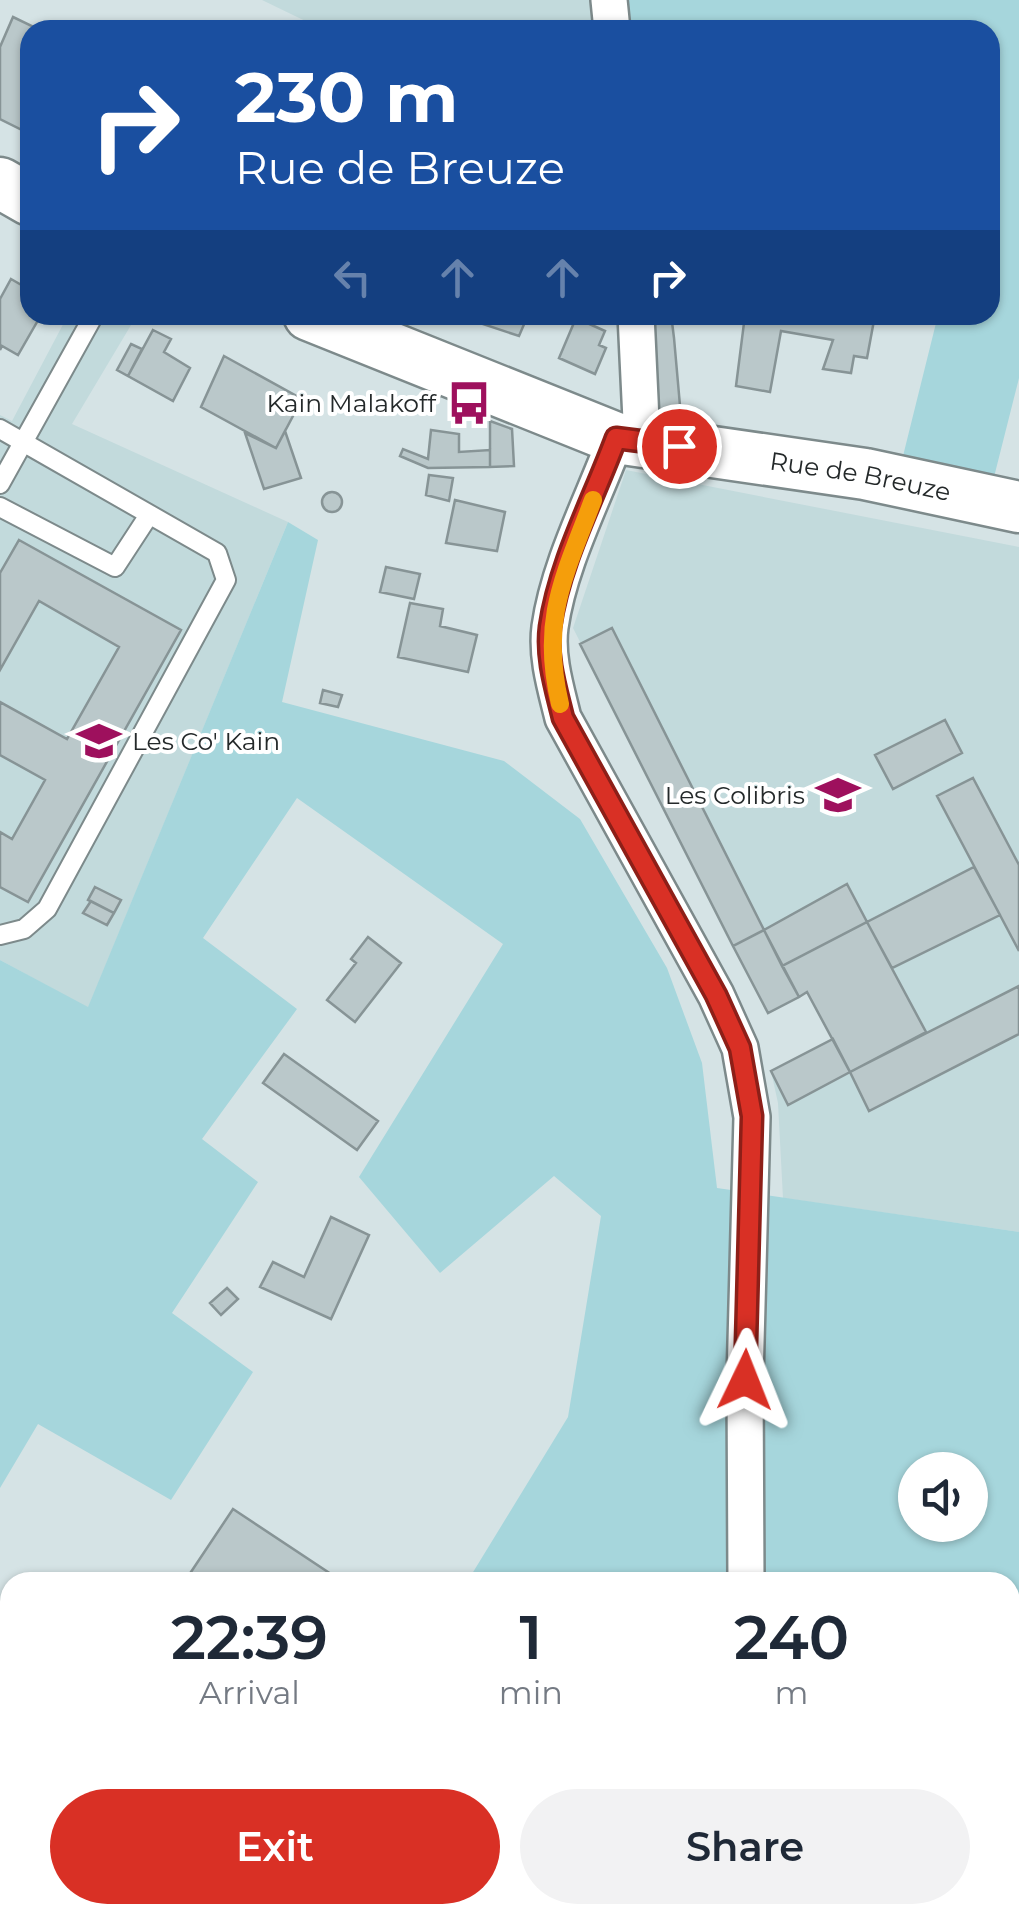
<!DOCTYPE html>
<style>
body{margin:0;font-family:Montserrat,sans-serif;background:#f2f2f3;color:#1f2937;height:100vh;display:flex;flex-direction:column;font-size:38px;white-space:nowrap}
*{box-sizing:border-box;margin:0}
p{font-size:32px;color:#747a83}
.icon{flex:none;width:55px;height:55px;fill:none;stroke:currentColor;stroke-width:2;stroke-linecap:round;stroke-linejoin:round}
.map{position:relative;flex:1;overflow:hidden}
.details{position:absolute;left:0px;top:1572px;width:1020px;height:352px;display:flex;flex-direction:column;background:#fff;border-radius:30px 30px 0 0;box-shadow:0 2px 8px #0004}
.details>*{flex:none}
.guide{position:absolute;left:20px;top:20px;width:980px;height:305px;border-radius:30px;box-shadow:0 2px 8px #0004;background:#1a4fa0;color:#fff;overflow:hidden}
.fabs{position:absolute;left:898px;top:1452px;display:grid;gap:20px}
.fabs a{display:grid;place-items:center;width:90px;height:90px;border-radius:50%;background:#fff;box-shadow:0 2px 8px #0004;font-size:50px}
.pin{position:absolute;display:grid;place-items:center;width:85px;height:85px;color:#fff;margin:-42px;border:5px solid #fff;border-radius:50%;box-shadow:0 2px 10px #0007}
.me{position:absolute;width:110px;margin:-55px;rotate:2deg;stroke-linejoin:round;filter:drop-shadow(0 0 8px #0008)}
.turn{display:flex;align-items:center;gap:35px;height:210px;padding:0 50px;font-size:45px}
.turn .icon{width:130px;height:130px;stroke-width:2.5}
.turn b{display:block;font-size:70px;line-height:85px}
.lanes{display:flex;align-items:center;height:95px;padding:0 50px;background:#0003;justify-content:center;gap:50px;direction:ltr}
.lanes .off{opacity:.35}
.eta{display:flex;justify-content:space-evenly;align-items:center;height:170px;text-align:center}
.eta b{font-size:60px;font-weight:600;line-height:70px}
.action{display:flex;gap:20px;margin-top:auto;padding:20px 50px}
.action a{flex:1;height:115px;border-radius:60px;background:#d93025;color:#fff;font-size:40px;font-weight:600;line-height:115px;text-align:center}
.action a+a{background:#f2f2f3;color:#1f2937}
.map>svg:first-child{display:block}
</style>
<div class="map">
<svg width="1019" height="1923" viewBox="0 0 1019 1923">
<rect width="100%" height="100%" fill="#d5e3e5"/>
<path fill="#c2dadc" d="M262 0H624L626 30H324Z
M68 315H137L72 424 288 522 88 1008 0 960V415L12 421Z
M626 470 1019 547V1232L783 1198 778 1103 771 1071 832 1039 807 992 768 1013 573 628Z"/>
<path fill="#a6d6dc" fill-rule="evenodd" d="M624 0H1019V378L994 477 903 456 938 315H990V85L996 56 990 57V30H626Z
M288 522 318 540 282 702 504 761 580 819 667 968 702 1063 717 1188 1019 1232V1709L1010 1708V1582H467L568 1417 601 1216 554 1176 440 1273 359 1177 503 944 297 798 203 938 297 1009 202 1139 258 1182 172 1313 253 1372 171 1500 38 1424 0 1488V960L88 1007ZM915 1470H970V1525H915Z
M0 1714 10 1718V1915H733L734 1923H0Z"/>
<path fill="#bac8ca" stroke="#879496" stroke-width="2.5" d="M13 17 34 27 29 39 30 134 0 119V47Z
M11 279 30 290V315H41L18 355 2 346 0 350V299Z
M528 315 519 336 462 317V315Z
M745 315H875L867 358 854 356 851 373 823 369 833 340 781 331 770 392 736 386Z
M576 318 605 331 599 345 606 348 595 374 559 358Z
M672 322 674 338 681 417 653 412 646 325Z
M153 330 171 339 164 352 190 368 173 401 128 376Z
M131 344 142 349 128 376 117 370Z
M224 356 302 399 276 448 201 407Z
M490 421 512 429 514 466 490 467Z
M431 430 459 434V452L490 450V467L428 468 400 456 403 449 428 459Z
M285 431 301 478 264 489 245 433 276 448Z
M429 475 453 478 449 501 426 495Z
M322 502a10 10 0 1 1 20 0a10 10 0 1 1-20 0Z
M455 500 505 512 497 551 446 543Z
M19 540 181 630 28 902 0 887V832L12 839 45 780 0 755V702L67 739 119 647 39 601 0 670V573Z
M386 567 420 574 414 599 380 592Z
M410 603 443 609 440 626 477 635 468 672 398 657Z
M612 628 764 930 733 946 580 644Z
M323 690 342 695 338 707 320 703Z
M945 720 962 753 893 789 875 755Z
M973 778 1019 865V951L937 796Z
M974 867 1000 915 892 968 867 922Z
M847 884 867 922 782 966 764 930Z
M95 887 121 900 114 913 88 900Z
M91 901 114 913 107 925 83 913Z
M867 922 926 1032 850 1072 807 992 799 997 782 966Z
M764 930 799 997 768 1013 733 946Z
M368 937 401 963 355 1022 327 1000 356 963 351 959Z
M1019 986V1034L869 1111 850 1072Z
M833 1039 850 1072 788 1105 771 1071Z
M284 1054 378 1121 357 1150 263 1083Z
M331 1217 369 1235 331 1319 260 1287 273 1262 304 1277Z
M227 1288 238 1299 221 1315 210 1303Z
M233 1509 343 1582H200L189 1575Z
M810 1915H839V1923H811Z
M839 1915H950V1923H839Z"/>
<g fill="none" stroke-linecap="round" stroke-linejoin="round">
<g stroke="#7d8a8b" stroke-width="22">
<path id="lane" d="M0 429 217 553 226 580 47 909 24 929 0 935
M0 484 94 315
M0 507 115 567 149 515"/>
</g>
<g stroke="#7d8a8b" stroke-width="40">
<path id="street" d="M609 0 612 30
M636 315 642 441
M616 438C594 498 559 563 550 627 546 657 556 689 563 718L716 995 740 1048 752 1117 745 1380 746 1582
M757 1915V1923"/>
</g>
<g stroke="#7d8a8b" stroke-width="55">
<g id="secondary">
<path d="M0 183 30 200"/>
<path id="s1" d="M309 315 616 438 865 474 1019 507"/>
</g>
</g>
<use href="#lane" stroke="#fff" stroke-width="18"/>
<use href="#street" stroke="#fff" stroke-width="35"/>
<use href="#secondary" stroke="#fff" stroke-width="50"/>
</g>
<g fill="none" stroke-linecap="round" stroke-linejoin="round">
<g stroke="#8d1f18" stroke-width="25">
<path id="route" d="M679 446 616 438C594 498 559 563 550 627 546 658 556 689 563 718L716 995 740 1048 752 1116 745 1380"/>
</g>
<use href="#route" stroke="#d93025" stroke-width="18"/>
<path stroke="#f59e0b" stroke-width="18" d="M560 704C540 620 564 577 593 500"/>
</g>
<defs>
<g id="bus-bare" transform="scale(3.45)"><path d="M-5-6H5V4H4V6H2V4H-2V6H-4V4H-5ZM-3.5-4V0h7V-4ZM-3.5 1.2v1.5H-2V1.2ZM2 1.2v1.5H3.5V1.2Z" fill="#9e105d" stroke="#fff" stroke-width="2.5" paint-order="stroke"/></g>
<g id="school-bare" transform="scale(3.45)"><path d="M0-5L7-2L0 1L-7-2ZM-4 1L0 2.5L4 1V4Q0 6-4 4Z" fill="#9e105d" stroke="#fff" stroke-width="2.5" paint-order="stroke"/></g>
</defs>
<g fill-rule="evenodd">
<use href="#bus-bare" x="469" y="403"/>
<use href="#school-bare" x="99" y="741"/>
<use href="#school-bare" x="838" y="795"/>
</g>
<g text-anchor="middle" stroke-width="8" stroke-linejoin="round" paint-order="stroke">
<g font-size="25" fill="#24292a" stroke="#fff" text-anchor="end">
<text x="436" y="412">Kain Malakoff</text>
<text x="132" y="750" text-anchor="start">Les Co' Kain</text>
<text x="805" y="804">Les Colibris</text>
</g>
<g font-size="25" fill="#24292a" stroke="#fff">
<text dy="9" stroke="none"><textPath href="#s1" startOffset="578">Rue de Breuze</textPath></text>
</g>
</g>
</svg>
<div class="fabs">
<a><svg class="icon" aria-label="sound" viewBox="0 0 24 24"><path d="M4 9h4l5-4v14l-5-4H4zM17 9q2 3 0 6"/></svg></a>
</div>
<div class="pin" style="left:679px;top:446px;background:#d93025"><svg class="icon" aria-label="arrive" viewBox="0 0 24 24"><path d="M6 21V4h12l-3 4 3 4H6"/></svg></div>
<svg class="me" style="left:745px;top:1380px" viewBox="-20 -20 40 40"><path d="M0-17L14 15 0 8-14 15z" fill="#d93025" stroke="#fff" stroke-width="4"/></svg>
<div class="guide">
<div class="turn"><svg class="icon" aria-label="right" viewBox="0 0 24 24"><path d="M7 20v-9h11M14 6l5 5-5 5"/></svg><div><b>230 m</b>Rue de Breuze</div></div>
<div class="lanes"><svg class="icon off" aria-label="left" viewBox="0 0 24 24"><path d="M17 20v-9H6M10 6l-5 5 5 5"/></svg><svg class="icon off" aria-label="ahead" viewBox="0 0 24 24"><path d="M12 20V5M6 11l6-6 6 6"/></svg><svg class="icon off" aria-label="ahead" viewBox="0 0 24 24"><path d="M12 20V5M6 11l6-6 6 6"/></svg><svg class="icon" aria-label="right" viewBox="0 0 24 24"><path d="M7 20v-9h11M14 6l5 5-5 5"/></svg></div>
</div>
<section class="details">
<div class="eta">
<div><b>22:39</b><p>Arrival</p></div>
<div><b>1</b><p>min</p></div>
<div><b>240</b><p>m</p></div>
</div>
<div class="action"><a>Exit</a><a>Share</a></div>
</section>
</div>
